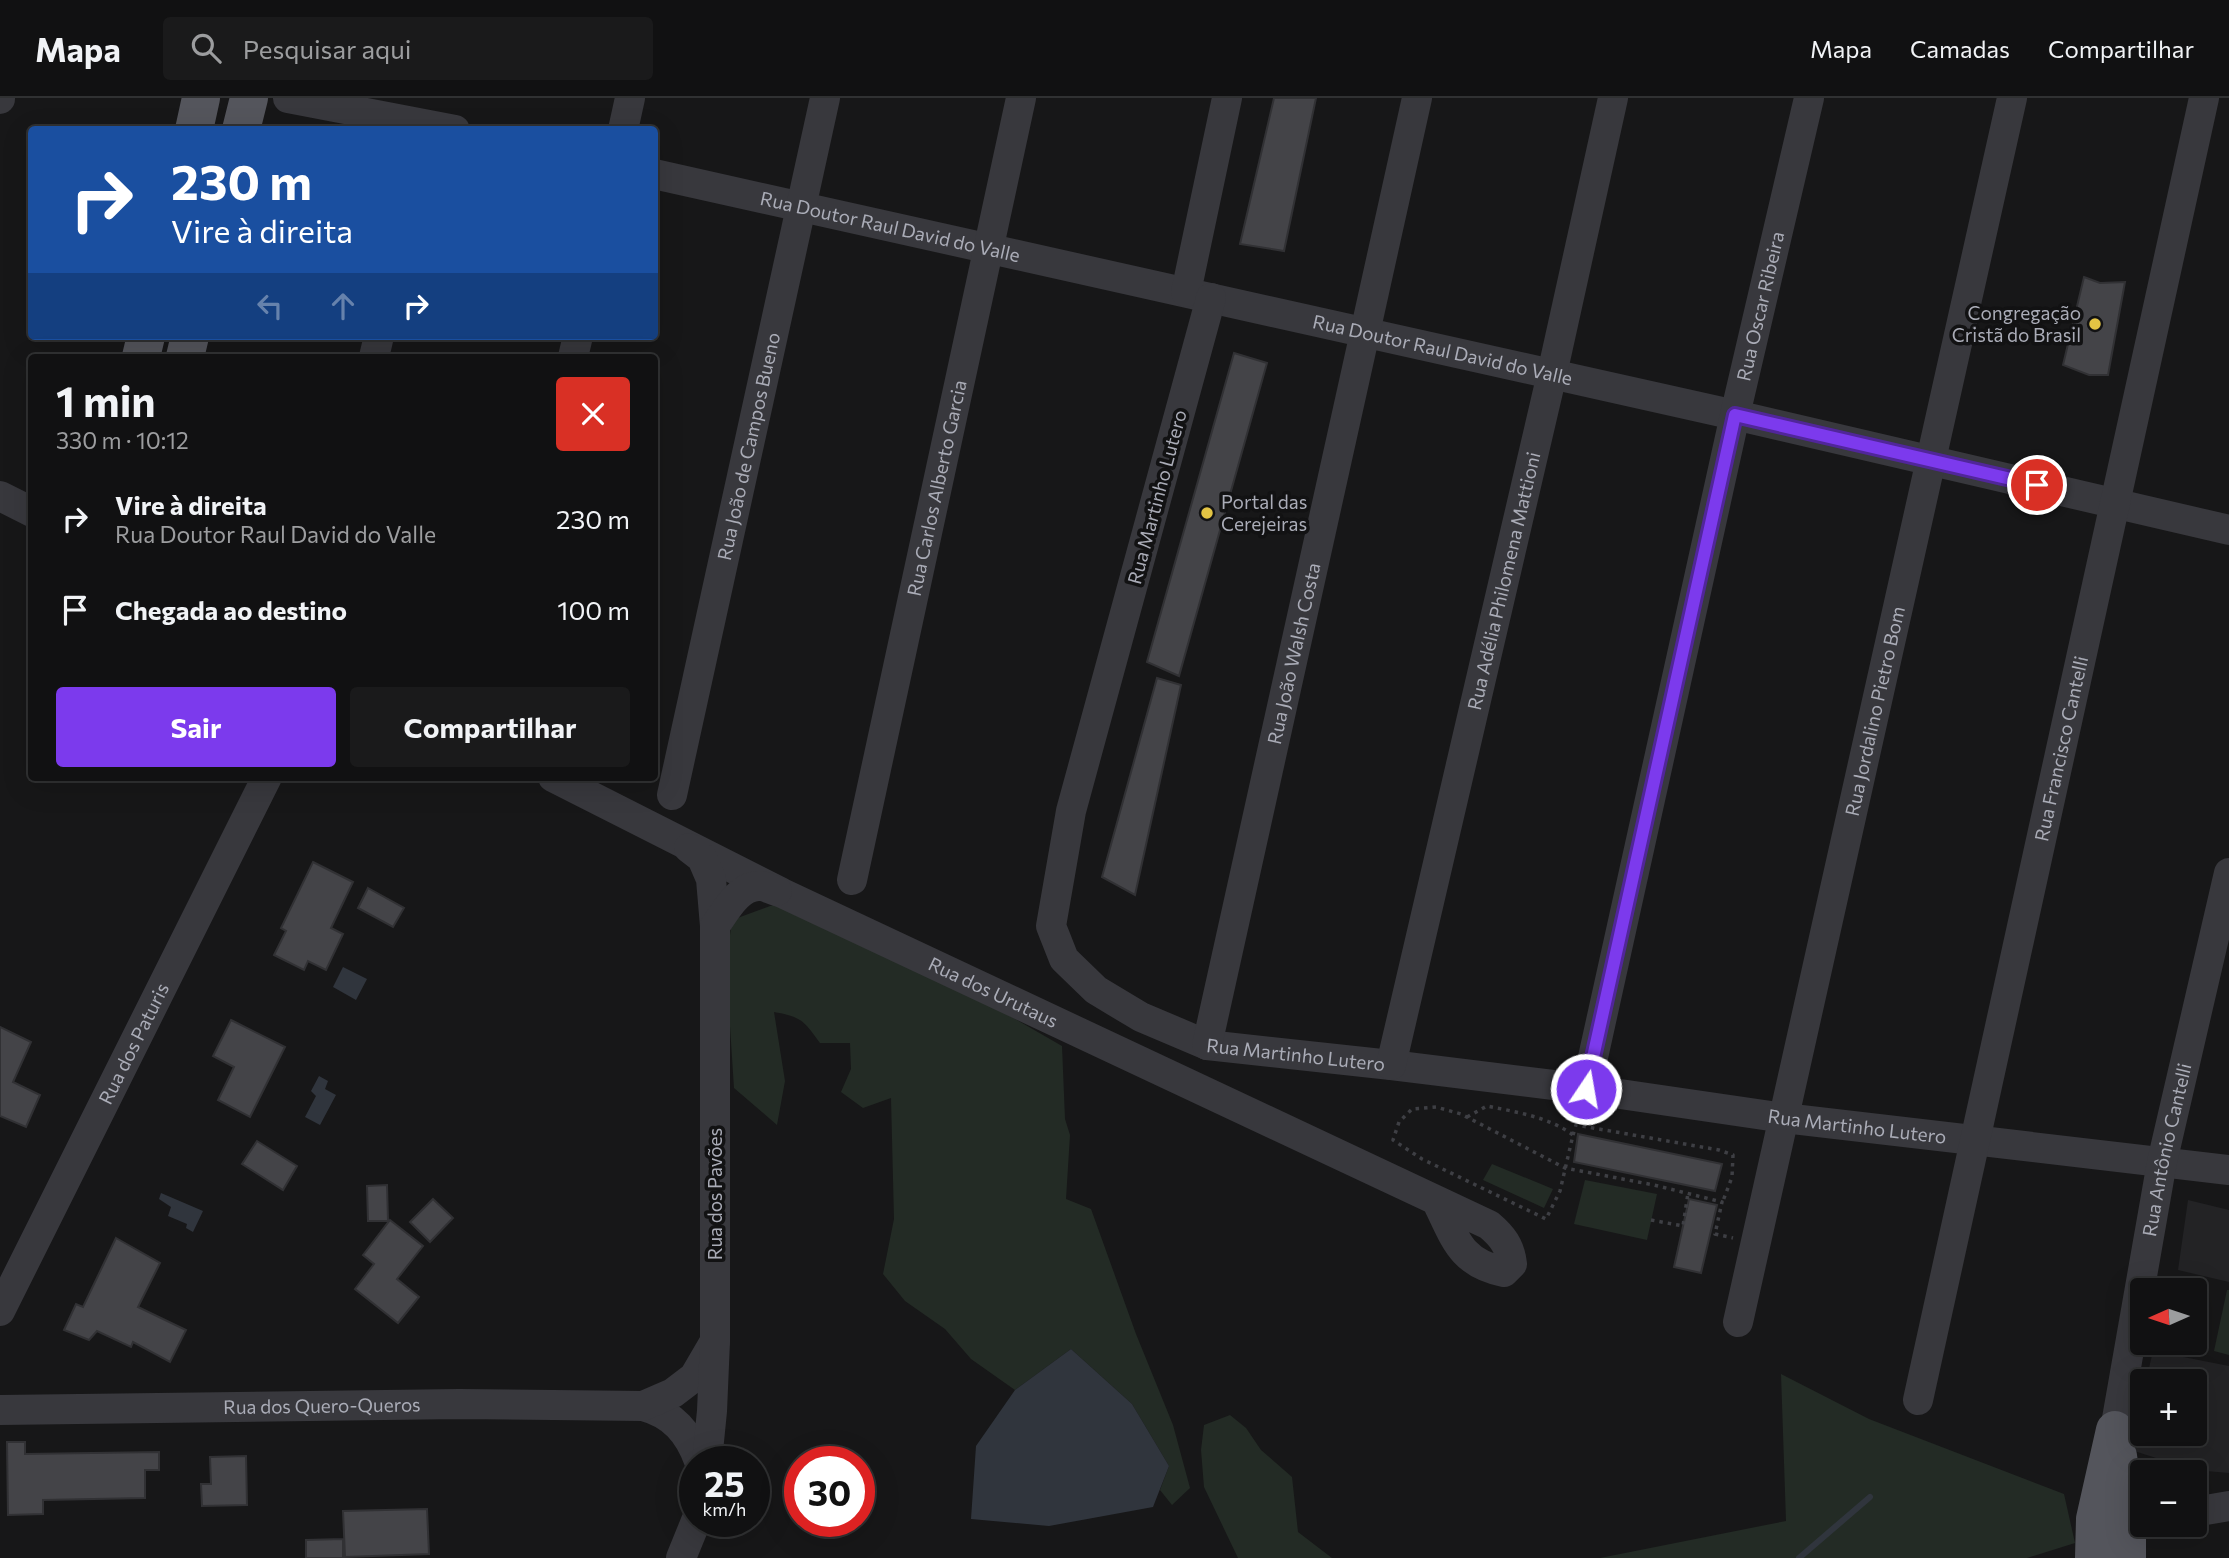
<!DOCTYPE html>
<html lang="pt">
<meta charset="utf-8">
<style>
body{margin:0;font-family:Commissioner,sans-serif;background:#1a1a1b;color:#f1f3f6;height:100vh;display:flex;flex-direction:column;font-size:26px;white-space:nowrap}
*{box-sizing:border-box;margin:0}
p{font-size:23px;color:#9c9d9f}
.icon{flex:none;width:38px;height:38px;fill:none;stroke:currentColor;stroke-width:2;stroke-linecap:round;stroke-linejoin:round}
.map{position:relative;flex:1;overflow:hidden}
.sheet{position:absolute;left:28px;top:256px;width:630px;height:427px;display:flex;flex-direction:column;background:#111112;border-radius:7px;box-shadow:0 7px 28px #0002,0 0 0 2px #303132}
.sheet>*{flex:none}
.top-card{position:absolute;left:28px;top:28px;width:630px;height:214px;border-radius:7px;box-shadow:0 7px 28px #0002,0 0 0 2px #303132;background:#1a4fa0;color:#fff;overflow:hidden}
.needle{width:46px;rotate:267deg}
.buttons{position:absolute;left:2130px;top:1180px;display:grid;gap:14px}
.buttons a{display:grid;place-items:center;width:77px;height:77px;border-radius:7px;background:#111112;box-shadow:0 7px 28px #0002,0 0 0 2px #303132;font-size:35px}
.speed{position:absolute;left:679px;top:1348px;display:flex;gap:14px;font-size:35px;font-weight:700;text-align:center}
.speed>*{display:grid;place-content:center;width:91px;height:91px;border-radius:50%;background:#111112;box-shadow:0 7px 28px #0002,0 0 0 2px #303132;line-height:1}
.speed small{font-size:18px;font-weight:400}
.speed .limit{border:10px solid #d22;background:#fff;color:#111}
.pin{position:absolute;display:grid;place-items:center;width:60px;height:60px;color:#fff;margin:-30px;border:4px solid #fff;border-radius:50%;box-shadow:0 2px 7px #0007}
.me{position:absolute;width:77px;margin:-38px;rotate:12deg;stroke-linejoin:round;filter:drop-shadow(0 0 5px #0008)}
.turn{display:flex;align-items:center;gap:24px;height:147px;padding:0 28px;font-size:32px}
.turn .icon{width:91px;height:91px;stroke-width:2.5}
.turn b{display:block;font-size:49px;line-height:60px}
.lanes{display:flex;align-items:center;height:66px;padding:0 28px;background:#0003;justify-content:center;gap:35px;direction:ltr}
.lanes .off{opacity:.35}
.round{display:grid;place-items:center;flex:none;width:74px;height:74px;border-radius:7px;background:#1a1a1b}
.head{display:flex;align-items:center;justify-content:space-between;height:119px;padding:0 28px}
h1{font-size:42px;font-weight:700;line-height:52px}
.primary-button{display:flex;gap:14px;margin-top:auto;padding:14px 28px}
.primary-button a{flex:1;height:80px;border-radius:7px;background:#7c3aed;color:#fff;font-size:28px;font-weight:700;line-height:80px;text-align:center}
.primary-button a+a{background:#1a1a1b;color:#f1f3f6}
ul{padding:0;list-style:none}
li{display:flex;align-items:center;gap:21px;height:91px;padding:0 28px}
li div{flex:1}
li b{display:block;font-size:26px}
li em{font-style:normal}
header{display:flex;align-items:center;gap:42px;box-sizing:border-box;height:98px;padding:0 35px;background:#111112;border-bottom:2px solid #303132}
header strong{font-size:33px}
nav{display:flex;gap:38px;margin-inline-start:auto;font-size:24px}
.search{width:490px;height:63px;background:#1a1a1b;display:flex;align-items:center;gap:18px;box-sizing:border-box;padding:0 24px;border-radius:7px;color:#9c9d9f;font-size:26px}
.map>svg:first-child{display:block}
</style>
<header>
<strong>Mapa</strong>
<div class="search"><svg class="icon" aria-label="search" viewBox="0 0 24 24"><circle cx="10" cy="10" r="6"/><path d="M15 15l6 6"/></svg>Pesquisar aqui</div>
<nav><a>Mapa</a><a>Camadas</a><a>Compartilhar</a></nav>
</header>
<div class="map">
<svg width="2229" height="1460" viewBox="0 0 2229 1460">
<rect width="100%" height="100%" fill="#171718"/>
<path fill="#232325" d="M2188 1102 2229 1112V1184L2178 1172Z
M2153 1253 2229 1268V1375L2194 1372 2131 1352 2142 1302V1335H2194V1283H2146Z"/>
<path fill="#232b25" d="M781 804 954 886 1062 948 1065 1021 1070 1037 1066 1101 1091 1111 1136 1236 1173 1327 1190 1390 1172 1407 1160 1392 1169 1368 1132 1306 1071 1251 1015 1292 971 1261 945 1231 905 1203 883 1176 894 1121 891 1000 863 1010 841 994 851 971 850 945H820C804 923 802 919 774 914L785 983 777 1027 734 990 726 867 732 822Z
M1492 1066 1553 1091 1544 1110 1483 1082Z
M1585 1082 1657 1096 1647 1142 1574 1126Z
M2227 1192H2229V1257L2214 1253Z
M1781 1276 1869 1321 2064 1396 2075 1445 2027 1460H1600L1786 1423Z
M1230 1317 1246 1330 1261 1352 1292 1379 1298 1434 1332 1460H1238L1204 1389 1201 1352 1204 1327Z"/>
<path fill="#30353d" d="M343 869 367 881 356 902 333 889Z
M319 978 328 983 325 991 336 997 320 1027 305 1019 316 998 311 993Z
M161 1095 203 1113 193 1134 186 1130 187 1126 168 1118 171 1109 159 1101Z
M1071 1251 1132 1306 1169 1368 1153 1409 1049 1428 971 1421 976 1348 1015 1292Z"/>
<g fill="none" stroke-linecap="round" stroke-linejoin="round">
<path stroke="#30353d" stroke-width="6" d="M1799 1460 1870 1399"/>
</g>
<path fill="#444448" stroke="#313134" stroke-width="2" d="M1274 0H1316L1284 153 1240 146Z
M2084 179 2100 185 2125 184 2108 277H2089L2063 267Z
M1234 255 1267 265 1179 578 1147 564Z
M1157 580 1181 587 1135 797 1102 779Z
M313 764 353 784 331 830 343 836 326 872 308 863 304 872 274 857 286 833 281 830Z
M368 790 404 810 393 829 358 810Z
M231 922 285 949 250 1019 218 1002 234 969 213 958Z
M0 929 31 944 13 984 40 997 26 1029 0 1018Z
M1578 1036 1722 1066 1715 1093 1574 1064Z
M257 1043 297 1068 283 1092 242 1066Z
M387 1087 388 1123H368L367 1088Z
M433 1101 453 1120 430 1144 410 1124Z
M1689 1101 1717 1107 1701 1175 1674 1169Z
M390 1122 423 1148 397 1181 419 1199 398 1225 355 1191 374 1166 363 1157Z
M116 1140 160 1165 138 1209 186 1232 170 1264 133 1244 131 1249 97 1233 89 1242 64 1232 76 1206 83 1209Z
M7 1344H25V1356L159 1354V1372H145V1400L43 1402V1416L8 1417Z
M246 1358 247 1407 202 1408 201 1386H211L210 1359Z
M427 1411 429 1456 345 1459 343 1413Z
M343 1441V1460H306V1442Z"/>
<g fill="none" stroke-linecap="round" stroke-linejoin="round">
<path stroke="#3e3f44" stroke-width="3.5" stroke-dasharray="3.5 5" stroke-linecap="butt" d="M1467 1019 1487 1008C1516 1014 1549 1019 1573 1037L1560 1093 1546 1121 1422 1061 1393 1042 1399 1024 1412 1011 1436 1009 1461 1016 1565 1070 1654 1087 1722 1104 1715 1136 1733 1140
M1573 1037 1576 1027 1719 1052 1733 1057 1732 1079 1723 1103
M1651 1122 1683 1128 1688 1095"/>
<g stroke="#38383d" stroke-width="30">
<path d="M288 0 455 32"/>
<path d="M0 1V0"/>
<path d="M623 32 630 0"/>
<path id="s1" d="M654 76 1735 317 2229 432"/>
<path d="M1186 194 1227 0"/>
<path id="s2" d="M1211 200 1071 713 1051 828 1064 861 1096 892 1141 919 1207 947 1391 967 1586 991 1784 1020 2229 1072"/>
<path d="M374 259 379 238"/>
<path d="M573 259 578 238"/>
<path d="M0 398 32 414"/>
<path id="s3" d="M553 679 782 795 1489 1127C1502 1138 1510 1148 1512 1166L1504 1174C1460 1165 1455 1140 1437 1104"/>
<path id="s4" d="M672 697 825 0"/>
<path d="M689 750 702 760 711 781 715 828"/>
<path id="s5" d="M852 782 1021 0"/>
<path id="s6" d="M1207 947 1417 0"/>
<path id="s7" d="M1391 967 1552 276 1613 0"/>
<path id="s8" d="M1586 991 1735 317 1809 0"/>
<path id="s9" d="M0 1213 267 679"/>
<path id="s10" d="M1738 1224 2012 0"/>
<path id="s11" d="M1918 1302 2204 0"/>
<path d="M643 1308C673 1316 689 1335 699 1363"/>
<path id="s12" d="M0 1312 459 1306 643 1308 673 1295 694 1279 715 1243"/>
<path id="s13" d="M2115 1332 2162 1064 2229 775"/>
<path d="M707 1363 712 1313 715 1243V828C725 814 739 787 760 788 765 788 772 792 777 793"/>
<path d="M2194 1414 2229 1408"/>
<path d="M681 1460 696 1423"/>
</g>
<path stroke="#54555c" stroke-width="38" d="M194 32 201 0
M241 32 249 0
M141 259 146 238
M185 259 190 238
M2118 1358 2127 1425V1460
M2094 1460 2095 1421 2115 1332"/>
</g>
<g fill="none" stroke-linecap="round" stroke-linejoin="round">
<g stroke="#51269a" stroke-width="18">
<path id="route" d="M1586 991 1735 317 2037 387"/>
</g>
<use href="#route" stroke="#7c3aed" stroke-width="12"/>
</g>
<g fill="#e3c444" stroke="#121213" stroke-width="2.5">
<circle cx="2095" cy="226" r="7"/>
<circle cx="1207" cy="415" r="7"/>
</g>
<g text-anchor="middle" stroke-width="7" stroke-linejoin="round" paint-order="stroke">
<g font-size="19" fill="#aaacb7" stroke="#121213">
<text dy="7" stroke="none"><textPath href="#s1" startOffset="242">Rua Doutor Raul David do Valle</textPath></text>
<text dy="7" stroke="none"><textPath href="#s8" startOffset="802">Rua Oscar Ribeira</textPath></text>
<text dy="7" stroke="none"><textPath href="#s1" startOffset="808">Rua Doutor Raul David do Valle</textPath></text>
<text dy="7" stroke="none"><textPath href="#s4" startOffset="357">Rua João de Campos Bueno</textPath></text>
<text dy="7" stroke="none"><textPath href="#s5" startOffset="401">Rua Carlos Alberto Garcia</textPath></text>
<text transform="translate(1157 399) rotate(-75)" y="7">Rua Martinho Lutero</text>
<text dy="7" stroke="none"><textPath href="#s7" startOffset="497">Rua Adélia Philomena Mattioni</textPath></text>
<text dy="7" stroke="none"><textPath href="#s6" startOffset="401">Rua João Walsh Costa</textPath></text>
<text dy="7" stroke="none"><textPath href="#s10" startOffset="626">Rua Jordalino Pietro Bom</textPath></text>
<text dy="7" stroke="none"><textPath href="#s11" startOffset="667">Rua Francisco Cantelli</textPath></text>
<text dy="7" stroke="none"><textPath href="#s3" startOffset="490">Rua dos Urutaus</textPath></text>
<text dy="7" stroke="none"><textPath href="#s9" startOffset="299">Rua dos Paturis</textPath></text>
<text dy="7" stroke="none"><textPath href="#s2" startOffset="942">Rua Martinho Lutero</textPath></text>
<text dy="7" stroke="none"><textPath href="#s2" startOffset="1508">Rua Martinho Lutero</textPath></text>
<text dy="7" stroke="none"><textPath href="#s13" startOffset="285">Rua Antônio Cantelli</textPath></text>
<text transform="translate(715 1096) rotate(-90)" y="7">Rua dos Pavões</text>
<text dy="7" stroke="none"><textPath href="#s12" startOffset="322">Rua dos Quero-Queros</textPath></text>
</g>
<g font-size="19" fill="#aaacb7" stroke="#121213" text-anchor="end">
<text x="2081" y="222">Congregação<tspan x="2081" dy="22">Cristã do Brasil</tspan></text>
<text x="1221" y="411" text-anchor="start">Portal das<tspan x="1221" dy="22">Cerejeiras</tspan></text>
</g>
</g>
</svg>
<div class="buttons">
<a><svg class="needle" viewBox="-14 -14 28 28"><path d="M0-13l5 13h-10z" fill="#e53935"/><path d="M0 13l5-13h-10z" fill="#9c9d9f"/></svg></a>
<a>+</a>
<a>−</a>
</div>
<div class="speed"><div>25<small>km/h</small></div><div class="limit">30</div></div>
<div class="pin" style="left:2037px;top:387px;background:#d93025"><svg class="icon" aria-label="arrive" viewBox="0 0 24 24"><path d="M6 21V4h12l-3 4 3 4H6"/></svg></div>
<svg class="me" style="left:1586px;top:991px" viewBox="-20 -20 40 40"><circle r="17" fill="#7c3aed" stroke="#fff" stroke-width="3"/><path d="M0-11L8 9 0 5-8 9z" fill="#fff"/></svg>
<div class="top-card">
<div class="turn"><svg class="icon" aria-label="right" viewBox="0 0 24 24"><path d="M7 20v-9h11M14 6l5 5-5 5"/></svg><div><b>230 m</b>Vire à direita</div></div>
<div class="lanes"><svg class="icon off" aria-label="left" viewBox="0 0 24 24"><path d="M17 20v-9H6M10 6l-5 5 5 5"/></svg><svg class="icon off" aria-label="ahead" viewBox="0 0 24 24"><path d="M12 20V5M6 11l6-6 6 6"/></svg><svg class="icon" aria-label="right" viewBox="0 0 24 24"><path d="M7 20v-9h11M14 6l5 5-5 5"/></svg></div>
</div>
<section class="sheet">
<div class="head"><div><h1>1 min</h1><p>330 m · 10:12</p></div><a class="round" style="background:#d93025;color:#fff"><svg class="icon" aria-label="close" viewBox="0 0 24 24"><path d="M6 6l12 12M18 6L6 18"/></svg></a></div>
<ul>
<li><svg class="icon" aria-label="right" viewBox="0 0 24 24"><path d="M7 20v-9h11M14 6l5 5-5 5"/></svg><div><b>Vire à direita</b><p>Rua Doutor Raul David do Valle</p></div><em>230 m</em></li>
<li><svg class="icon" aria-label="arrive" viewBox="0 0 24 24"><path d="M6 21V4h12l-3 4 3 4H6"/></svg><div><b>Chegada ao destino</b></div><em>100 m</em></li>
</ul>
<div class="primary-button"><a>Sair</a><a>Compartilhar</a></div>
</section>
</div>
